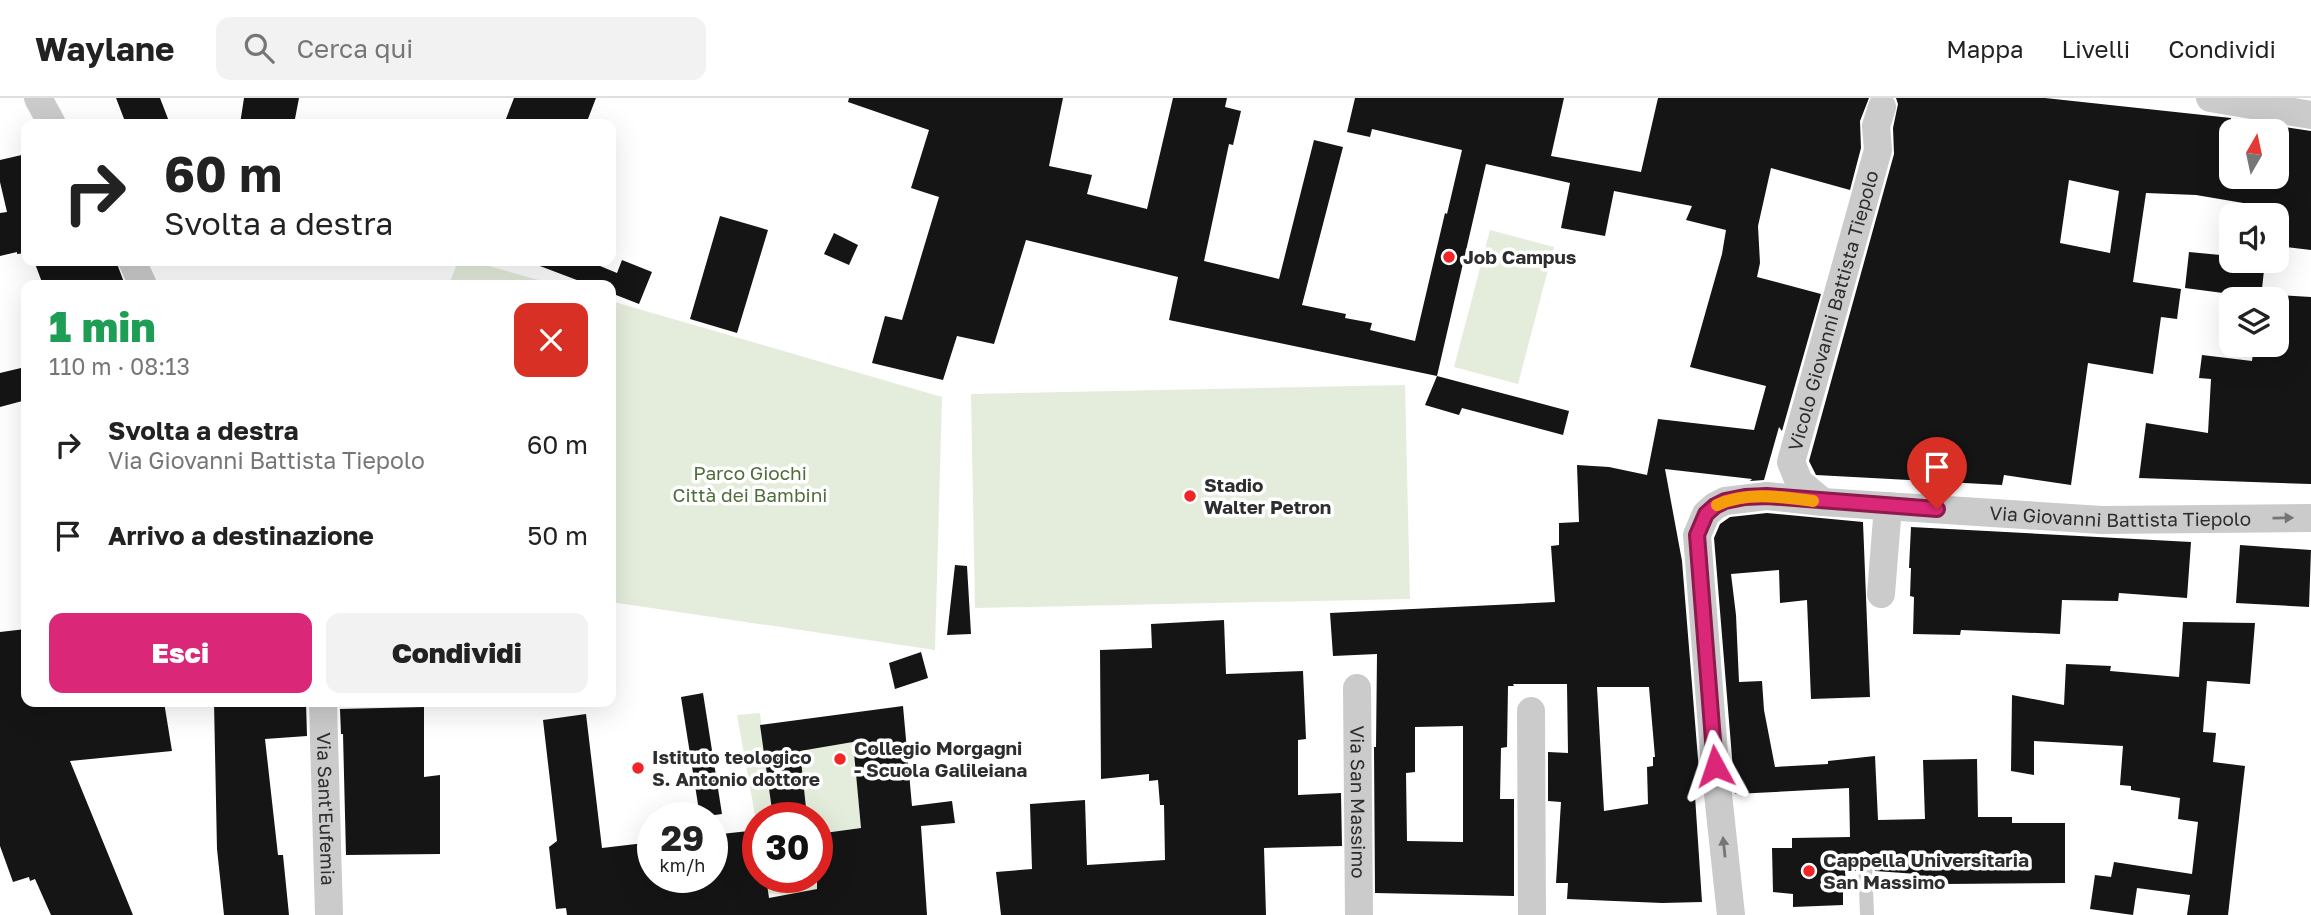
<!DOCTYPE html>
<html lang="it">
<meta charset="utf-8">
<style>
body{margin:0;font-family:"Golos Text",sans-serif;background:#f2f2f2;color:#222;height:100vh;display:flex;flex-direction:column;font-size:26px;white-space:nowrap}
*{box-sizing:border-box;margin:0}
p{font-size:23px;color:#767676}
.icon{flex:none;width:38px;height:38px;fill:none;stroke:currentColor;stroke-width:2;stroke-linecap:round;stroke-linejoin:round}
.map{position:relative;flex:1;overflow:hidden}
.sheet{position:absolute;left:21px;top:182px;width:595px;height:427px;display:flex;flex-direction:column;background:#fff;border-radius:14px;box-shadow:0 7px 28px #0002}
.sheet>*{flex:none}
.top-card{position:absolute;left:21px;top:21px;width:595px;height:147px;border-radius:14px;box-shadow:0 7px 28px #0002;background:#fff;color:#222;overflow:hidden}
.needle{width:46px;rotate:9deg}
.buttons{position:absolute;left:2219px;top:21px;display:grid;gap:14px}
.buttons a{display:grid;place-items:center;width:70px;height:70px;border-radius:14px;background:#fff;box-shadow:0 7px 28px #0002;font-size:35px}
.speed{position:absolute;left:637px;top:704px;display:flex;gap:14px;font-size:35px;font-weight:700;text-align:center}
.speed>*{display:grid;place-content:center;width:91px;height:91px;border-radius:50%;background:#fff;box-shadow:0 7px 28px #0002;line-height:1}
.speed small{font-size:18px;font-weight:400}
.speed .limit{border:10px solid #d22;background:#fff;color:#111}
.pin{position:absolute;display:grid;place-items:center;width:60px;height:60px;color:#fff;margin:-72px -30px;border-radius:50% 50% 50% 0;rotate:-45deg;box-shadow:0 0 7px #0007}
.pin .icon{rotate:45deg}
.me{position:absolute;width:77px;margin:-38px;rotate:355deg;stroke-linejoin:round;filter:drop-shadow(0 0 5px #0008)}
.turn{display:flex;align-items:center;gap:24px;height:147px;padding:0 28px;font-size:32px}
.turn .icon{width:91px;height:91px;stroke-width:2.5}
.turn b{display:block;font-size:49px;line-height:60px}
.round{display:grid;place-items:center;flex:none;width:74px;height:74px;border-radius:14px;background:#f2f2f2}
.summary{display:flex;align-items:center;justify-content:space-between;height:119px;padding:0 28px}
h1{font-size:42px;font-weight:800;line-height:52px;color:#1e9e55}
.action{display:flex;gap:14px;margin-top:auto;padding:14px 28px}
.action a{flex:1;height:80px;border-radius:14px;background:#db2777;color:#fff;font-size:28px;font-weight:800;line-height:80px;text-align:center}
.action a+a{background:#f2f2f2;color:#222}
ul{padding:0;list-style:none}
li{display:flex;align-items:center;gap:21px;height:91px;padding:0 28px}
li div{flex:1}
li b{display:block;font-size:26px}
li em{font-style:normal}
header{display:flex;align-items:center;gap:42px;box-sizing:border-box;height:98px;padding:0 35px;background:#fff;border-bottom:2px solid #e0e0e0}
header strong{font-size:33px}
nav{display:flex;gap:38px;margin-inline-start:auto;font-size:24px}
.search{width:490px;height:63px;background:#f2f2f2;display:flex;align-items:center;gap:18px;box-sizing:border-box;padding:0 24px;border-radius:14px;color:#767676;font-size:26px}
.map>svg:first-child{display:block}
</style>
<header>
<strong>Waylane</strong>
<div class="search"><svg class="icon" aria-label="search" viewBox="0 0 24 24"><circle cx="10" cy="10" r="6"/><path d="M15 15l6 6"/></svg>Cerca qui</div>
<nav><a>Mappa</a><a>Livelli</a><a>Condividi</a></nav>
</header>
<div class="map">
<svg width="2311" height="817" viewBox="0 0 2311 817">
<rect width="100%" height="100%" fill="#fff"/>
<path fill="#e4eddb" d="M1490 132 1554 149 1518 286 1454 269Z
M458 163H471L556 187H449Z
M611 203 942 299 935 552 611 504Z
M1405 287 1410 501 975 510 971 296Z
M760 615 773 719H758V734L737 617Z
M853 644 861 730 817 736V719H807L800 653Z
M766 779H817L833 788 786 797 768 795Z"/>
<path fill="#151515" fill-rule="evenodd" d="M116 0H160L170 26H126Z
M244 0H299L294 26H240Z
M514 0H596L586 26H504Z
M849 0H1063L1049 68 1092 77 1087 96 1147 111 1173 0H1227L1225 9 1241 13 1233 47 1229 46 1204 163 1279 181 1314 42 1343 49 1302 207 1346 216 1345 220 1372 225 1370 232 1415 243 1445 115 1447 116 1462 52 1372 31 1370 39 1347 34 1355 0H1564L1551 58 1641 74 1658 0H1869L1860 23 1861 50 1850 92 1771 70 1758 128 1760 165 1757 179 1821 196 1782 333 1779 329 1764 382 1750 383 1752 381 1665 371 1682 463 1701 698H1695L1702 804 1662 805 1567 801 1568 785H1556L1561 704 1548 703V654L1568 655 1567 586H1513L1514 588H1508L1507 649 1501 650 1500 701H1514V798L1375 795 1374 649H1376L1377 556 1333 558 1330 515 1555 504 1551 448 1559 447V425L1579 424 1577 367 1609 369 1647 377 1658 321 1754 332 1766 288 1690 269 1722 156 1726 132 1686 122 1692 108 1614 93 1605 138 1561 130 1570 85 1486 66 1437 278 1169 222 1178 179 1026 142 994 246 957 238 943 282 872 265 885 218 902 222 939 99 911 90 929 32 848 4ZM1597 589H1649L1655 659H1653V668L1647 669 1648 706 1604 713ZM1463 628V744L1407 743 1406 675 1415 674V629Z
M1896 0H2045L2231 20V79H2277V28L2311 33V152L2277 148V117H2259L2261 108 2196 97 2146 95 2133 184 2181 191 2177 221 2161 219 2153 276 2088 265 2071 387 2004 377 2002 387 1816 377 1809 363 1894 56 1893 30 1898 6ZM2069 82 2119 93 2110 155 2060 145Z
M26 56V155L17 156V154L0 158V115L7 114 0 84V62Z
M720 118 768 132 737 235 690 221Z
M834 135 858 147 849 167 824 156Z
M2189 154 2231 158V163H2265L2261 200 2185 190Z
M622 162 652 174 639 206 611 195V187H590L532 165V163H588L617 175Z
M34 163H116L125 187H43Z
M2277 197 2311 199V386L2139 380 2146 325 2208 335 2211 281 2199 280 2202 257 2252 263 2254 247H2277Z
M21 270 26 290V302L0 309V275Z
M1437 278 1569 313 1563 337 1462 310 1459 317 1425 307Z
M1767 415 1863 424 1870 599 1811 601 1807 502 1780 505 1779 472 1731 476 1736 517 1739 584 1762 583 1764 612 1775 669 1828 666V663L1875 658 1878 722 1925 721 1923 662 1977 661 1978 719H2012V725H2065V785L1943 786 1942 781H1917V776L1875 773 1873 759 1865 753 1859 755 1856 759V773H1845L1846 785H1843V807L1793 809V796L1773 794 1772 750H1792V740L1850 739 1849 690 1735 696 1714 440 1720 426 1730 419Z
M1911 429 2191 444 2187 500 2119 495 2118 503 2062 502 2060 536 1961 532 1960 537 1913 536 1914 499 1910 498 1911 470H1909Z
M2240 447 2311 452 2309 509 2236 505Z
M955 467 967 468 971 536 947 537Z
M1224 522 1226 576 1303 573 1306 641 1298 642V697L1341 695 1342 748 1264 750 1266 817H1001L996 774 1032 771 1030 706 1085 702 1087 767 1165 762 1164 707H1160L1158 682 1149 683V676L1101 681 1100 552 1152 550 1151 526Z
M2183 524 2255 525 2250 586 2207 583 2203 634 2216 635 2213 664 2245 668 2228 817H2187L2190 797 2137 790 2133 817 2090 811 2095 777 2111 779 2114 764 2192 776 2198 724 2178 721 2180 700 2131 692V688L2120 687 2123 648 2034 643V677L2011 673 2012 597 2064 607 2066 566 2111 568 2110 573 2179 579Z
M26 531V604H164L172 653 70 663 133 817H51L35 781 30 783 29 779 13 784 0 748V534Z
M921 554 928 580 895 591 889 565Z
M703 595 722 716 700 719 681 599Z
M214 604H306L307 638 265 641 278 757H283L289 817H224L217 751Z
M903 608 912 708 952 703 955 725 921 728 927 817H567L566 810 556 811 549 749 557 743 543 622 586 616 602 750 653 744V779H712V737L758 732V779H766L769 800 817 791V736L861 730 853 644 800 653 807 719H773L760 627Z
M424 609V679L440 677V756L346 757 343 636H341L340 611Z"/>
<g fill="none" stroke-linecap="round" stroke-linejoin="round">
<path stroke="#cbcbcb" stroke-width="14" d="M1865 763 1867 817"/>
<g stroke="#cbcbcb" stroke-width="28">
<path d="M38 0 52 26"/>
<path d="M2210 0 2311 17"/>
<path d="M132 163 143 187"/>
<path id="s1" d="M1823 404 1799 384 1791 364 1878 52 1876 28 1882 9"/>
<path d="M1881 496 1888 408"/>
<path id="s2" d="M1357 590 1359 817"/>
<path id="s3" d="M323 604 329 817"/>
<path d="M1531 613 1532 817"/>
<path id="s4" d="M1731 817 1715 668 1697 437 1706 416 1715 408 1725 403 1767 398 1823 404 2102 422 2311 420"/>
</g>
</g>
<defs><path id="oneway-solid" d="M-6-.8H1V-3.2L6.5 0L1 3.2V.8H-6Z" transform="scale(1.75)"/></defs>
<g fill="#757575">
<use href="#oneway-solid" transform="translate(2283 420) rotate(-1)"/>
<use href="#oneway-solid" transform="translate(1724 749) rotate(-96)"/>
</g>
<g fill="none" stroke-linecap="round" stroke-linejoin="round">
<g stroke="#8e194d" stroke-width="18">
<path id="route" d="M1715 668 1697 437 1706 416 1715 408 1725 403 1745 399 1767 398 1937 411"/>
</g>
<use href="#route" stroke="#db2777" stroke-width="12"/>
<path stroke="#f59e0b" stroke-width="12" d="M1717 407C1747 393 1782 399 1813 403"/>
</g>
<g fill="#f12528" stroke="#fff" stroke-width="2.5">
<circle cx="1449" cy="159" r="7"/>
<circle cx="1190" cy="398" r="7"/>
<circle cx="840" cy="661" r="7"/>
<circle cx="638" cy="670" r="7"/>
<circle cx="1809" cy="773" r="7"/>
</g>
<g text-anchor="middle" stroke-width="7" stroke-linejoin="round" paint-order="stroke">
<g font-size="19" font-weight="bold" fill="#2e2e2e" stroke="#fff" text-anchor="start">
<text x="1463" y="166">Job Campus</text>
<text x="1204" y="394">Stadio<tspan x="1204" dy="22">Walter Petron</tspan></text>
<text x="854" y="657">Collegio Morgagni<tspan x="854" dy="22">- Scuola Galileiana</tspan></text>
<text x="652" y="666">Istituto teologico<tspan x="652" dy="22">S. Antonio dottore</tspan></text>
<text x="1823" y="769">Cappella Universitaria<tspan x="1823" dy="22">San Massimo</tspan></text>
</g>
<g font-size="19" fill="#2e2e2e" stroke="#fff">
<text dy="7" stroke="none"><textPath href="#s1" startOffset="210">Vicolo Giovanni Battista Tiepolo</textPath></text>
<text dy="7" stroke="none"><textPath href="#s4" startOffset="824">Via Giovanni Battista Tiepolo</textPath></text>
<text dy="7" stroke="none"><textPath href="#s2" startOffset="114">Via San Massimo</textPath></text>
<text dy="7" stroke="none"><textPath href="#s3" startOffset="107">Via Sant'Eufemia</textPath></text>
</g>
<g font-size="19" fill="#4e6d39" stroke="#fff">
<text x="750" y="382">Parco Giochi<tspan x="750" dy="22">Città dei Bambini</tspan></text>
</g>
</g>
</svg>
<div class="buttons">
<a><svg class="needle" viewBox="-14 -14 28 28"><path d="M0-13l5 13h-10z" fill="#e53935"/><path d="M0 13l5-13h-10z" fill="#767676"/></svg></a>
<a><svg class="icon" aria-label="sound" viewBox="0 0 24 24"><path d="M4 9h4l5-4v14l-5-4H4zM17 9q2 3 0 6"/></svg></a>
<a><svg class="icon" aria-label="layers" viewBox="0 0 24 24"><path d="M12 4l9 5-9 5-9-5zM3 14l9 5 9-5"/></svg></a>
</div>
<div class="speed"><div>29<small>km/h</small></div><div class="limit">30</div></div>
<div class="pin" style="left:1937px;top:411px;background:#d93025"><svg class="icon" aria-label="arrive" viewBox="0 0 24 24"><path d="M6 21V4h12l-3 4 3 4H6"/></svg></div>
<svg class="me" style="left:1715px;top:668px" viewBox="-20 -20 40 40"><path d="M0-17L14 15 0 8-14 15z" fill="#db2777" stroke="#fff" stroke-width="4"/></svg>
<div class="top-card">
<div class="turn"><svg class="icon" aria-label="right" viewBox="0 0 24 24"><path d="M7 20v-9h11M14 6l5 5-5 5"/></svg><div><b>60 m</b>Svolta a destra</div></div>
</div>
<section class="sheet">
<div class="summary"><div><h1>1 min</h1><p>110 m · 08:13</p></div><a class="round" style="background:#d93025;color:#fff"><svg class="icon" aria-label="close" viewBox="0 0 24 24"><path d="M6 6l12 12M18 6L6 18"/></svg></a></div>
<ul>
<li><svg class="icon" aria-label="right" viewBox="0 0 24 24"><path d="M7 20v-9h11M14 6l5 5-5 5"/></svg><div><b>Svolta a destra</b><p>Via Giovanni Battista Tiepolo</p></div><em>60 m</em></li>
<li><svg class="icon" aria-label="arrive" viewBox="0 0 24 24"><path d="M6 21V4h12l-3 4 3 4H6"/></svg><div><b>Arrivo a destinazione</b></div><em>50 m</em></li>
</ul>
<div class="action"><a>Esci</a><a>Condividi</a></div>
</section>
</div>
